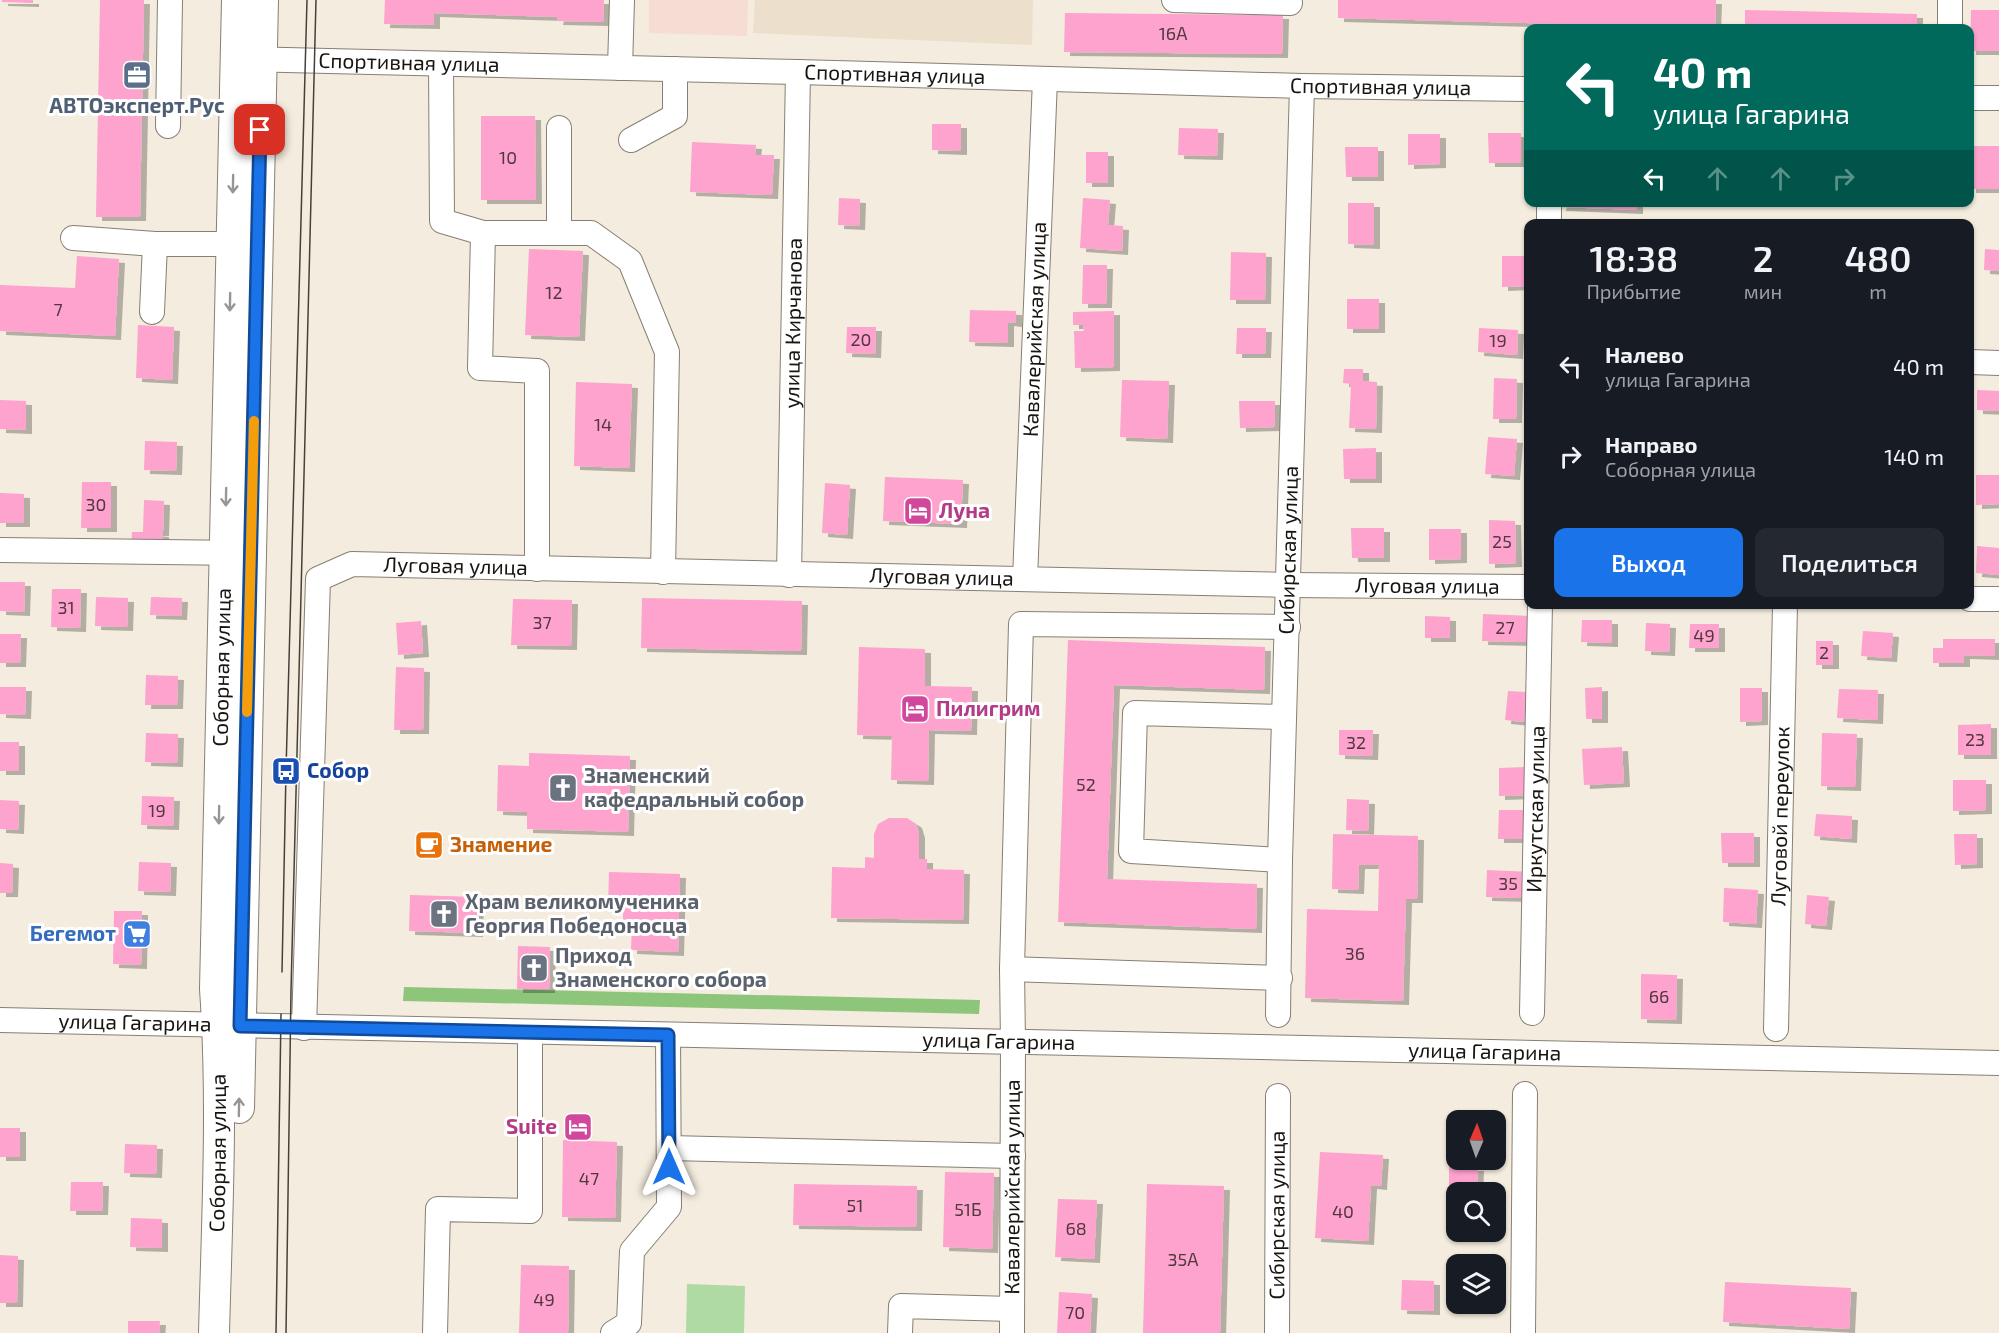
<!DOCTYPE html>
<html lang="ru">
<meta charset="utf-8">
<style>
body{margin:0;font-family:"Exo 2",sans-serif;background:#242831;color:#f1f3f6;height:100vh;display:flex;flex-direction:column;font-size:22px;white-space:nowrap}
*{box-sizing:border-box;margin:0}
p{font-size:20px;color:#9ea1a6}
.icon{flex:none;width:33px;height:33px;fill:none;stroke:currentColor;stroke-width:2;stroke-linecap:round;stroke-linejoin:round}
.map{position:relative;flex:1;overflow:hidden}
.sheet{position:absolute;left:1524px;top:219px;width:450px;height:390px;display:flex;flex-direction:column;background:#171b24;border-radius:12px;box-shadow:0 2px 4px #0004}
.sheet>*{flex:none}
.guide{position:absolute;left:1524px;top:24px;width:450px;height:183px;border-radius:12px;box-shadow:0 2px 4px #0004;background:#00695c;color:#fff;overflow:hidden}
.needle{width:39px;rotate:2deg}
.tools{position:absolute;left:1446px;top:1110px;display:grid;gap:12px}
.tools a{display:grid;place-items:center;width:60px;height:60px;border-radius:12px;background:#171b24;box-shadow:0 2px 4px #0004;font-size:30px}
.pin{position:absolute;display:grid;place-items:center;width:51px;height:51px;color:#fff;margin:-26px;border-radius:12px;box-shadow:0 3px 9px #0006}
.me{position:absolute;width:66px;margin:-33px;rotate:0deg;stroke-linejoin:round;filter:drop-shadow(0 0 4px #0008)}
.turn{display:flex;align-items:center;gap:21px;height:126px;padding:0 30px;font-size:27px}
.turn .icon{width:78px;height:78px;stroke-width:2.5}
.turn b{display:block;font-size:42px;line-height:51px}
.lanes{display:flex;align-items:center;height:57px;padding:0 30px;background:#0003;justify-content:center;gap:30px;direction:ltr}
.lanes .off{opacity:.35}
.eta{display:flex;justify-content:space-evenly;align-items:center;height:102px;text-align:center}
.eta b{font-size:36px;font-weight:600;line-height:42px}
.primary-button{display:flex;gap:12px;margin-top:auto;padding:12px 30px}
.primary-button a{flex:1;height:69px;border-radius:12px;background:#1a73e8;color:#fff;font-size:24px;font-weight:600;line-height:69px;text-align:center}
.primary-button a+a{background:#242831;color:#f1f3f6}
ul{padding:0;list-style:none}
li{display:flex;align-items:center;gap:18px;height:90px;padding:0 30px}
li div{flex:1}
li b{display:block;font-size:22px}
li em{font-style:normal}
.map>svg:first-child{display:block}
</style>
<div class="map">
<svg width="1999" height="1333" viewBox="0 0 1999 1333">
<defs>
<filter id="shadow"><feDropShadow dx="6" dy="4" stdDeviation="0" flood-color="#0004"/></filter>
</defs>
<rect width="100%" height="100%" fill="#f4ecde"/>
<path fill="#f5ddd3" d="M649 0H748L747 36 649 33Z"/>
<path fill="#ece0cc" d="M755 0H1033L1032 45 753 33Z"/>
<path fill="#b0daa3" d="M687 1284 745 1286 744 1333H686Z"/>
<path fill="#8dc57b" d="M404 987 980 1000 979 1014 403 1001Z"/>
<path fill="#fda3cd" filter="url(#shadow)" d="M2 0H33V3L2 2Z
M100 0H144L140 217H96Z
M385 0H604L603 22 557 21 558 17 434 13V25L384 24Z
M1338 0H1716L1715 28 1338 18Z
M1745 10 1917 14V28H1745Z
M1971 10H1999V51H1970Z
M1065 13 1283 15 1282 54 1064 52Z
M481 116H535L536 200H481Z
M932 124H961V151L932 150Z
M1179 128 1218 129 1217 156 1178 155Z
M1488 133H1521V163H1489Z
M1408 134H1440V164L1408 165Z
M692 142 756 145 755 155H774L772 195 690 192Z
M1970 146H1999V189H1970Z
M1345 147H1378V177H1346Z
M1086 152H1108V183H1086Z
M839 198 860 199 859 226 838 225Z
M1083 198 1110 200 1108 225 1123 226 1122 251 1080 248Z
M1561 202H1637V210L1560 207Z
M1348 203H1374V245L1348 244Z
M529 249 583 251 579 337 525 335Z
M1985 249 1999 250V271L1984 270Z
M1231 252 1266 253 1265 300H1230Z
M77 256 119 259 115 336 0 331V285L75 288Z
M1502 256H1528V286L1502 287Z
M1083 265H1107L1106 304H1082Z
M1347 299H1379V329H1347Z
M970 310 1016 311V323L1008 322V343L969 342Z
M1114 311V367L1075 368 1074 331H1084L1083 325H1073V312Z
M138 325 174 327 172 380 136 378Z
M847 327H876L875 354 846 353Z
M1237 328H1266L1265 354H1236Z
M1479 328 1518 330 1517 355 1478 352Z
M1344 369H1363V381L1377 382 1376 429 1349 428 1351 384 1343 383Z
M1494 378 1517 379 1516 419H1493Z
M1122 380 1169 381 1167 439 1120 437Z
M576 382 632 384 629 468 574 466Z
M1977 390 1999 391V411L1977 410Z
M0 400 26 401V430L0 429Z
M1239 401H1275V427L1240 428Z
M1488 437 1517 439 1514 476 1485 474Z
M145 441 177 442 176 471 144 470Z
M1376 448V479H1344L1343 449Z
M1976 475H1999V504L1976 505Z
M885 477 963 480 961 524 883 521Z
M82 482H111V528H81Z
M825 483 850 485 847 535 822 533Z
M0 493 24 494V523H0Z
M144 500 164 501 163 532 151 533H163V547L131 545 132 532H143Z
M1489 520 1515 521 1516 563 1489 564Z
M1351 528H1384V558H1352Z
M1429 529H1461V559L1429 560Z
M1977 546 1999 548V575L1976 573Z
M0 582H25L24 612 0 611Z
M52 589H81L80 628 51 627Z
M96 597 128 598 127 627 95 626Z
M151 597 182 598 181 616 150 615Z
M642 598 802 601 801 651 641 648Z
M513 599 572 600 571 646 511 645Z
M1483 614 1529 616 1528 642 1482 641Z
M1425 616 1450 617V638H1425Z
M1582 620H1612V643L1581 642Z
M421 621 423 653 398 655 396 623Z
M1646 623 1670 624 1669 652 1645 651Z
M1690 624H1719V648H1689Z
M1863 631 1893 633 1891 658 1861 656Z
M0 634H21L20 663H0Z
M1943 639H1995V656L1964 655V663H1933V648H1943Z
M1068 640 1265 647 1264 690 1114 685 1107 879 1257 884 1256 929 1058 922Z
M1816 641H1833V665H1816Z
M859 647 925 649V686L972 687 971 731 929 730 928 781 891 780 892 736 857 735Z
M396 667 424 668 423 730H394Z
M146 675 178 676 177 705H145Z
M0 687H26L25 715 0 714Z
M1602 687V719H1586L1585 688Z
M1740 688H1762V721L1740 722Z
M1839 689 1878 690 1877 720 1837 718Z
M1508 691 1527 692 1524 722 1505 720Z
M1991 724V755H1958V725Z
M1339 730H1373L1372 756 1339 755Z
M146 733 178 734 177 763 145 762Z
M1822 733 1857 734 1855 787 1821 786Z
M0 742H19V771H0Z
M1622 747 1624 783 1584 785 1582 749Z
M529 753 630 756 628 832 527 829V812L497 811 498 765 529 766Z
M1528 767 1529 795 1499 796V768Z
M1953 780H1986V810L1953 811Z
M142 796 174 797 173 826 141 825Z
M1347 799 1369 800 1368 831 1346 830Z
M0 800 19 801 18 830 0 829Z
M1499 810H1527L1526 839H1498Z
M1816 814 1852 816 1851 839 1814 836Z
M889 818H907L916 824 919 834V859H927V869L964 870 963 920 831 918 832 867 865 868V857L874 858V834L878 824Z
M1721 833H1754V863H1722Z
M427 834 438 840 430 855 419 849Z
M1333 834 1418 836 1417 899H1406L1403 1001 1305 998 1307 909 1378 911 1379 865H1359L1358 890 1332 889Z
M1954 834H1977V864L1955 865Z
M139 862 171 863 170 892 138 891Z
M0 863 13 864 12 893H0Z
M1487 870 1529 872 1528 898 1486 897Z
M609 872 680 874 678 952 631 950 632 921H623V910L608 909Z
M1724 888 1758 890 1756 924 1723 922Z
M410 895 478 897 477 933 409 931Z
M1807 895 1829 897 1826 926 1805 924Z
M114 911H142L141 965 113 964Z
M518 946 550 947 549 989H517Z
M1641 974 1677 975 1676 1020 1641 1019Z
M0 1128H20V1157H0Z
M563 1140 617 1142 615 1218 562 1217Z
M125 1144 157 1145 156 1174 124 1173Z
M1320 1152 1383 1155 1381 1186 1371 1185 1368 1241 1315 1238Z
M1449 1167H1478L1477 1192H1456V1211H1449Z
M945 1172 994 1173 992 1249 943 1247Z
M71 1182H103L102 1211H70Z
M794 1184 917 1186 916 1227 793 1225Z
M1147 1184 1224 1186 1220 1333H1143Z
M1058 1199 1097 1200 1094 1259 1055 1257Z
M131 1218 162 1219V1248L130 1247Z
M0 1255 18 1256 17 1303H0Z
M521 1265 569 1266 568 1333H519Z
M1402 1280 1434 1281V1311L1401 1310Z
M1725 1282 1851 1288 1849 1329 1723 1322Z
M1059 1292 1092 1294 1090 1333H1057Z
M128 1321H160L159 1333H128Z"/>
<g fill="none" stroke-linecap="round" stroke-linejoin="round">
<g stroke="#867f73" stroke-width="26">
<g id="minor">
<path d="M1174 0 1290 3"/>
<path d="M1950 28V0"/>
<path id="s1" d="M244 59 798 72 1302 86 1528 89"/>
<path d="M441 64 442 221 483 233H591L630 261 667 352 663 572"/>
<path d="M620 68 622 0"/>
<path d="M1970 98H1999"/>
<path d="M168 126 170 0"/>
<path d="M559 128V233"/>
<path d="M631 140 675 116V69"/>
<path d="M1549 224V202"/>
<path d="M483 233 480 368 537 371V569"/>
<path d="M73 238 155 244H231"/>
<path d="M152 312 155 244"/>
<path d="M1970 362 1999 363"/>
<path d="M0 550 242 553"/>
<path id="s2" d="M789 575 798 72"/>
<path id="s3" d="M1025 579 1045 79"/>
<path d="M1970 599H1999"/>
<path d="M1280 860 1131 851 1135 713 1284 717"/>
<path d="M1012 969 1280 978"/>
<path id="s4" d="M1532 1013 1540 604"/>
<path id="s5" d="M1278 1015 1280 860 1302 86"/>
<path id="s6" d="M0 1020 1999 1063"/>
<path id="s7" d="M304 1028 318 579 352 564 1289 585 1528 587"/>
<path id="s8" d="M1776 1029 1785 604"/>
<path d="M669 1148 1013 1156"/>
<path d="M435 1333 438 1209 530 1211V1032"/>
<path d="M613 1333 629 1323 632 1251 669 1207 668 1035"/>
<path d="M900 1333 901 1306 1012 1309"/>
<path id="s9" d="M1012 1333 1013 1043 1012 969 1021 624 1288 627"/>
<path id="s10" d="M1277 1333 1278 1096"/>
<path d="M1523 1333 1525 1094"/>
</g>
</g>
<g stroke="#867f73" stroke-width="32">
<g id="major">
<path d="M239 1108 263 0"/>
<path id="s11" d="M214 1333C217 1218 223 1103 215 989L237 0"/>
</g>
</g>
<use href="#minor" stroke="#fff" stroke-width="24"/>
<use href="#major" stroke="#fff" stroke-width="30"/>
<path stroke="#45413a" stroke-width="1.5" d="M282 972 286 771 307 0
M276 1333 281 1014
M286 1333 291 991 316 0"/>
</g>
<defs><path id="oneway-shaft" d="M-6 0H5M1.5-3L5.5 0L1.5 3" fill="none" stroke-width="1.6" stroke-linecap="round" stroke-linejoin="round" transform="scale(1.5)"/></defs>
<g stroke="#979693">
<use href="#oneway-shaft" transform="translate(233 184) rotate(91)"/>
<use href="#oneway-shaft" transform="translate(230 302) rotate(91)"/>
<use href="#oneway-shaft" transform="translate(226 497) rotate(91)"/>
<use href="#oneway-shaft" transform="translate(219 815) rotate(91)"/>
<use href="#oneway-shaft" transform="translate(239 1107) rotate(-89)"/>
</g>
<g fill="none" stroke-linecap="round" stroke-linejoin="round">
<g stroke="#114b97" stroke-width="15">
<path id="route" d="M260 130 240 1026 668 1035 669 1167"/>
</g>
<use href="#route" stroke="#1a73e8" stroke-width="10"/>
<path stroke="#f59e0b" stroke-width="10" d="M247 712 254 421"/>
</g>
<defs>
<g id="office-square" transform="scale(1.5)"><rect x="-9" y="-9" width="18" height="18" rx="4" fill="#5c6f8a" stroke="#fff"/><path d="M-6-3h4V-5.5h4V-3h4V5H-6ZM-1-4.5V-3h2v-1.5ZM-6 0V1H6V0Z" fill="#fff"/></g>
<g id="hotel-square" transform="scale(1.5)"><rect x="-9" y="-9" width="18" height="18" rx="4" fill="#d1479c" stroke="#fff"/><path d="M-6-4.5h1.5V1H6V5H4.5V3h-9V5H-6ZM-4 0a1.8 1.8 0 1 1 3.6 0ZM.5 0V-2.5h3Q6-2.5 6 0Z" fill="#fff"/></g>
<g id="bus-square" transform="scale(1.5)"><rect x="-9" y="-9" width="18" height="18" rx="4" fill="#1a4fb4" stroke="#fff"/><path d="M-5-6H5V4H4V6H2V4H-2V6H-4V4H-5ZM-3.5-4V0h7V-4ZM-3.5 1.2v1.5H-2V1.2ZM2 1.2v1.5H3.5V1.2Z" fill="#fff"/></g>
<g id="church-square" transform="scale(1.5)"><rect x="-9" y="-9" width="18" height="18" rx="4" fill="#6b7280" stroke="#fff"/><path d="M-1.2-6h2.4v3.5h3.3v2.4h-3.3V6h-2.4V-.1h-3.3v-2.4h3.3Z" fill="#fff"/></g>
<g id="cafe-square" transform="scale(1.5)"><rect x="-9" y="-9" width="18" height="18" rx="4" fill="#e8710a" stroke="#fff"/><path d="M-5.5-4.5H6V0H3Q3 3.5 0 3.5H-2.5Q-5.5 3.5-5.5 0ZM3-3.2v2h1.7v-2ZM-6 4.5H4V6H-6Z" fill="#fff"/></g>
<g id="supermarket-square" transform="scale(1.5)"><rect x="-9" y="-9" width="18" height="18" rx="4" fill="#3f7fe0" stroke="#fff"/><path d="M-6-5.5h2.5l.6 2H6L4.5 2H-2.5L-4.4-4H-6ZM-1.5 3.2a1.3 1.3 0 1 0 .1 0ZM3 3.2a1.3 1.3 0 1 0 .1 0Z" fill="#fff"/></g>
</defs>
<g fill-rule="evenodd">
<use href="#office-square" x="137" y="75"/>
<use href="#hotel-square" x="918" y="511"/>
<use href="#hotel-square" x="915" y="709"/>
<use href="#bus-square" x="286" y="771"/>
<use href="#church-square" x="563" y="788"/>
<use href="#cafe-square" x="429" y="845"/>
<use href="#church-square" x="444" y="914"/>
<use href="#supermarket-square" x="137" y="934"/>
<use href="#church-square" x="534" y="968"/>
<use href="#hotel-square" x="578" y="1127"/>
</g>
<g text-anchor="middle" stroke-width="6" stroke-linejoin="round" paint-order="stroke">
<g font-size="18" fill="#51383f">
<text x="1173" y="40">16А</text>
<text x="508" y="164">10</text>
<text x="554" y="299">12</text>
<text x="58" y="316">7</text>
<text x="861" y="346">20</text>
<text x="1498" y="347">19</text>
<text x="603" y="431">14</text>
<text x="96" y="511">30</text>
<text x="1502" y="548">25</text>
<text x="66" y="614">31</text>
<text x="542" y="629">37</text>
<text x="1505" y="634">27</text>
<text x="1704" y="642">49</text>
<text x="1824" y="659">2</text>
<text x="1975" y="746">23</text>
<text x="1356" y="749">32</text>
<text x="1086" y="791">52</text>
<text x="157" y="817">19</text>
<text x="1508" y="890">35</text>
<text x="1355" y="960">36</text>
<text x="1659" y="1003">66</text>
<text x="589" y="1185">47</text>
<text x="855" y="1212">51</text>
<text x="968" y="1216">51Б</text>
<text x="1343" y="1218">40</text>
<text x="1076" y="1235">68</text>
<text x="1183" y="1266">35А</text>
<text x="544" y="1306">49</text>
<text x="1075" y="1319">70</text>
</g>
<g font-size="21" fill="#181510" stroke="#fff">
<text dy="7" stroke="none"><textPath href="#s1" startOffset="165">Спортивная улица</textPath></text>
<text dy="7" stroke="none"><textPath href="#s1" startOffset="651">Спортивная улица</textPath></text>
<text dy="7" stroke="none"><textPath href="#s1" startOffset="1137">Спортивная улица</textPath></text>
<text dy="7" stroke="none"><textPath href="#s2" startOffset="252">улица Кирчанова</textPath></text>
<text dy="7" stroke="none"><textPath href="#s3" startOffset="250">Кавалерийская улица</textPath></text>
<text dy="7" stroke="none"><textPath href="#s5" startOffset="465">Сибирская улица</textPath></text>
<text dy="7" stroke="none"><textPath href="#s7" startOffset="590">Луговая улица</textPath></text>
<text dy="7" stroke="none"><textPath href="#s7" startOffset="1076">Луговая улица</textPath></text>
<text dy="7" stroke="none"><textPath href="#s7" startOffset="1562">Луговая улица</textPath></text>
<text dy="7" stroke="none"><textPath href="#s11" startOffset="666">Соборная улица</textPath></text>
<text dy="7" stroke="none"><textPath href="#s4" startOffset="204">Иркутская улица</textPath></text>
<text dy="7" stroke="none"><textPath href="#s8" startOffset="213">Луговой переулок</textPath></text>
<text dy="7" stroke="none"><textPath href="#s6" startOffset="135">улица Гагарина</textPath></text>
<text dy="7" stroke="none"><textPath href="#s6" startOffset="999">улица Гагарина</textPath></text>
<text dy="7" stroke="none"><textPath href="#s6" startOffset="1485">улица Гагарина</textPath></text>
<text dy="7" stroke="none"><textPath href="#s11" startOffset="180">Соборная улица</textPath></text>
<text dy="7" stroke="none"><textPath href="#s9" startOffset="146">Кавалерийская улица</textPath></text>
<text dy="7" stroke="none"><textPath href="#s10" startOffset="118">Сибирская улица</textPath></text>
</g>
<g font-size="21" font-weight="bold" fill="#4e5e75" stroke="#fff">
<text x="137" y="113">АВТОэксперт.Рус</text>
</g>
<g font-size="21" font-weight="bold" fill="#b23c85" stroke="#fff" text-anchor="start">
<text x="939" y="518">Луна</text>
<text x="936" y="716">Пилигрим</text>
<text x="557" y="1134" text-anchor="end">Suite</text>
</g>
<g font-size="21" font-weight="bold" fill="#164399" stroke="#fff" text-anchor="start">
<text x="307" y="778">Собор</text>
</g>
<g font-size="21" font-weight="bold" fill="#5b616d" stroke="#fff" text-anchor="start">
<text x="584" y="783">Знаменский<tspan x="584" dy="24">кафедральный собор</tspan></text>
<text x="465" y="909">Храм великомученика<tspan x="465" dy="24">Георгия Победоносца</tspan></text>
<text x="555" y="963">Приход<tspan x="555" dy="24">Знаменского собора</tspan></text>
</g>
<g font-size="21" font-weight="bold" fill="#c56008" stroke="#fff" text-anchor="start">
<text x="450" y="852">Знамение</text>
</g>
<g font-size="21" font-weight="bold" fill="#366cbe" stroke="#fff" text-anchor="end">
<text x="116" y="941">Бегемот</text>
</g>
</g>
</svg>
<div class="tools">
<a><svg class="needle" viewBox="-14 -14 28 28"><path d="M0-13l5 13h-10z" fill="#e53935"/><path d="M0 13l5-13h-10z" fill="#9ea1a6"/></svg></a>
<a><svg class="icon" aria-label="search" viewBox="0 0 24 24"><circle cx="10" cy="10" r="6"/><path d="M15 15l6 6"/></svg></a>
<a><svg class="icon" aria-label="layers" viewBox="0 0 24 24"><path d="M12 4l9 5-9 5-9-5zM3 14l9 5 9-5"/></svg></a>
</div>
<div class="pin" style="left:260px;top:130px;background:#d93025"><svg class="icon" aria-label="arrive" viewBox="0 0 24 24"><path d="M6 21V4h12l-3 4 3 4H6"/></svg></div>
<svg class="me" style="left:669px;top:1167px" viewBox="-20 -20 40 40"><path d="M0-17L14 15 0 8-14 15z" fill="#1a73e8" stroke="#fff" stroke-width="4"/></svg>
<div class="guide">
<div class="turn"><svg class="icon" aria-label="left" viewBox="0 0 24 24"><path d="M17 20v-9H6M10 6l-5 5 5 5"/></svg><div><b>40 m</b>улица Гагарина</div></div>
<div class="lanes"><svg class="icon" aria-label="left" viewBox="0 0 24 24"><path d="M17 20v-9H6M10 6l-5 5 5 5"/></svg><svg class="icon off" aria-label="ahead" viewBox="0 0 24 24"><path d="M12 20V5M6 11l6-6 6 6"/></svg><svg class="icon off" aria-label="ahead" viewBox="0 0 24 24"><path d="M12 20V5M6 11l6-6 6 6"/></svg><svg class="icon off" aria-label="right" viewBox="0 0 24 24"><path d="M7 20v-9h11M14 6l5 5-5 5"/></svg></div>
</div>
<section class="sheet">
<div class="eta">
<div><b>18:38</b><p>Прибытие</p></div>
<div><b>2</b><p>мин</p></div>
<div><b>480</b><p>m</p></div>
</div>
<ul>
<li><svg class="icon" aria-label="left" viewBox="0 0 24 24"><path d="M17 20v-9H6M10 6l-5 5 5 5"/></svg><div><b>Налево</b><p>улица Гагарина</p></div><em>40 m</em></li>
<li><svg class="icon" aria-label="right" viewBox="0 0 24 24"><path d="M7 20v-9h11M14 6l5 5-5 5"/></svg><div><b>Направо</b><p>Соборная улица</p></div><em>140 m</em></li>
</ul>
<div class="primary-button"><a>Выход</a><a>Поделиться</a></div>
</section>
</div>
